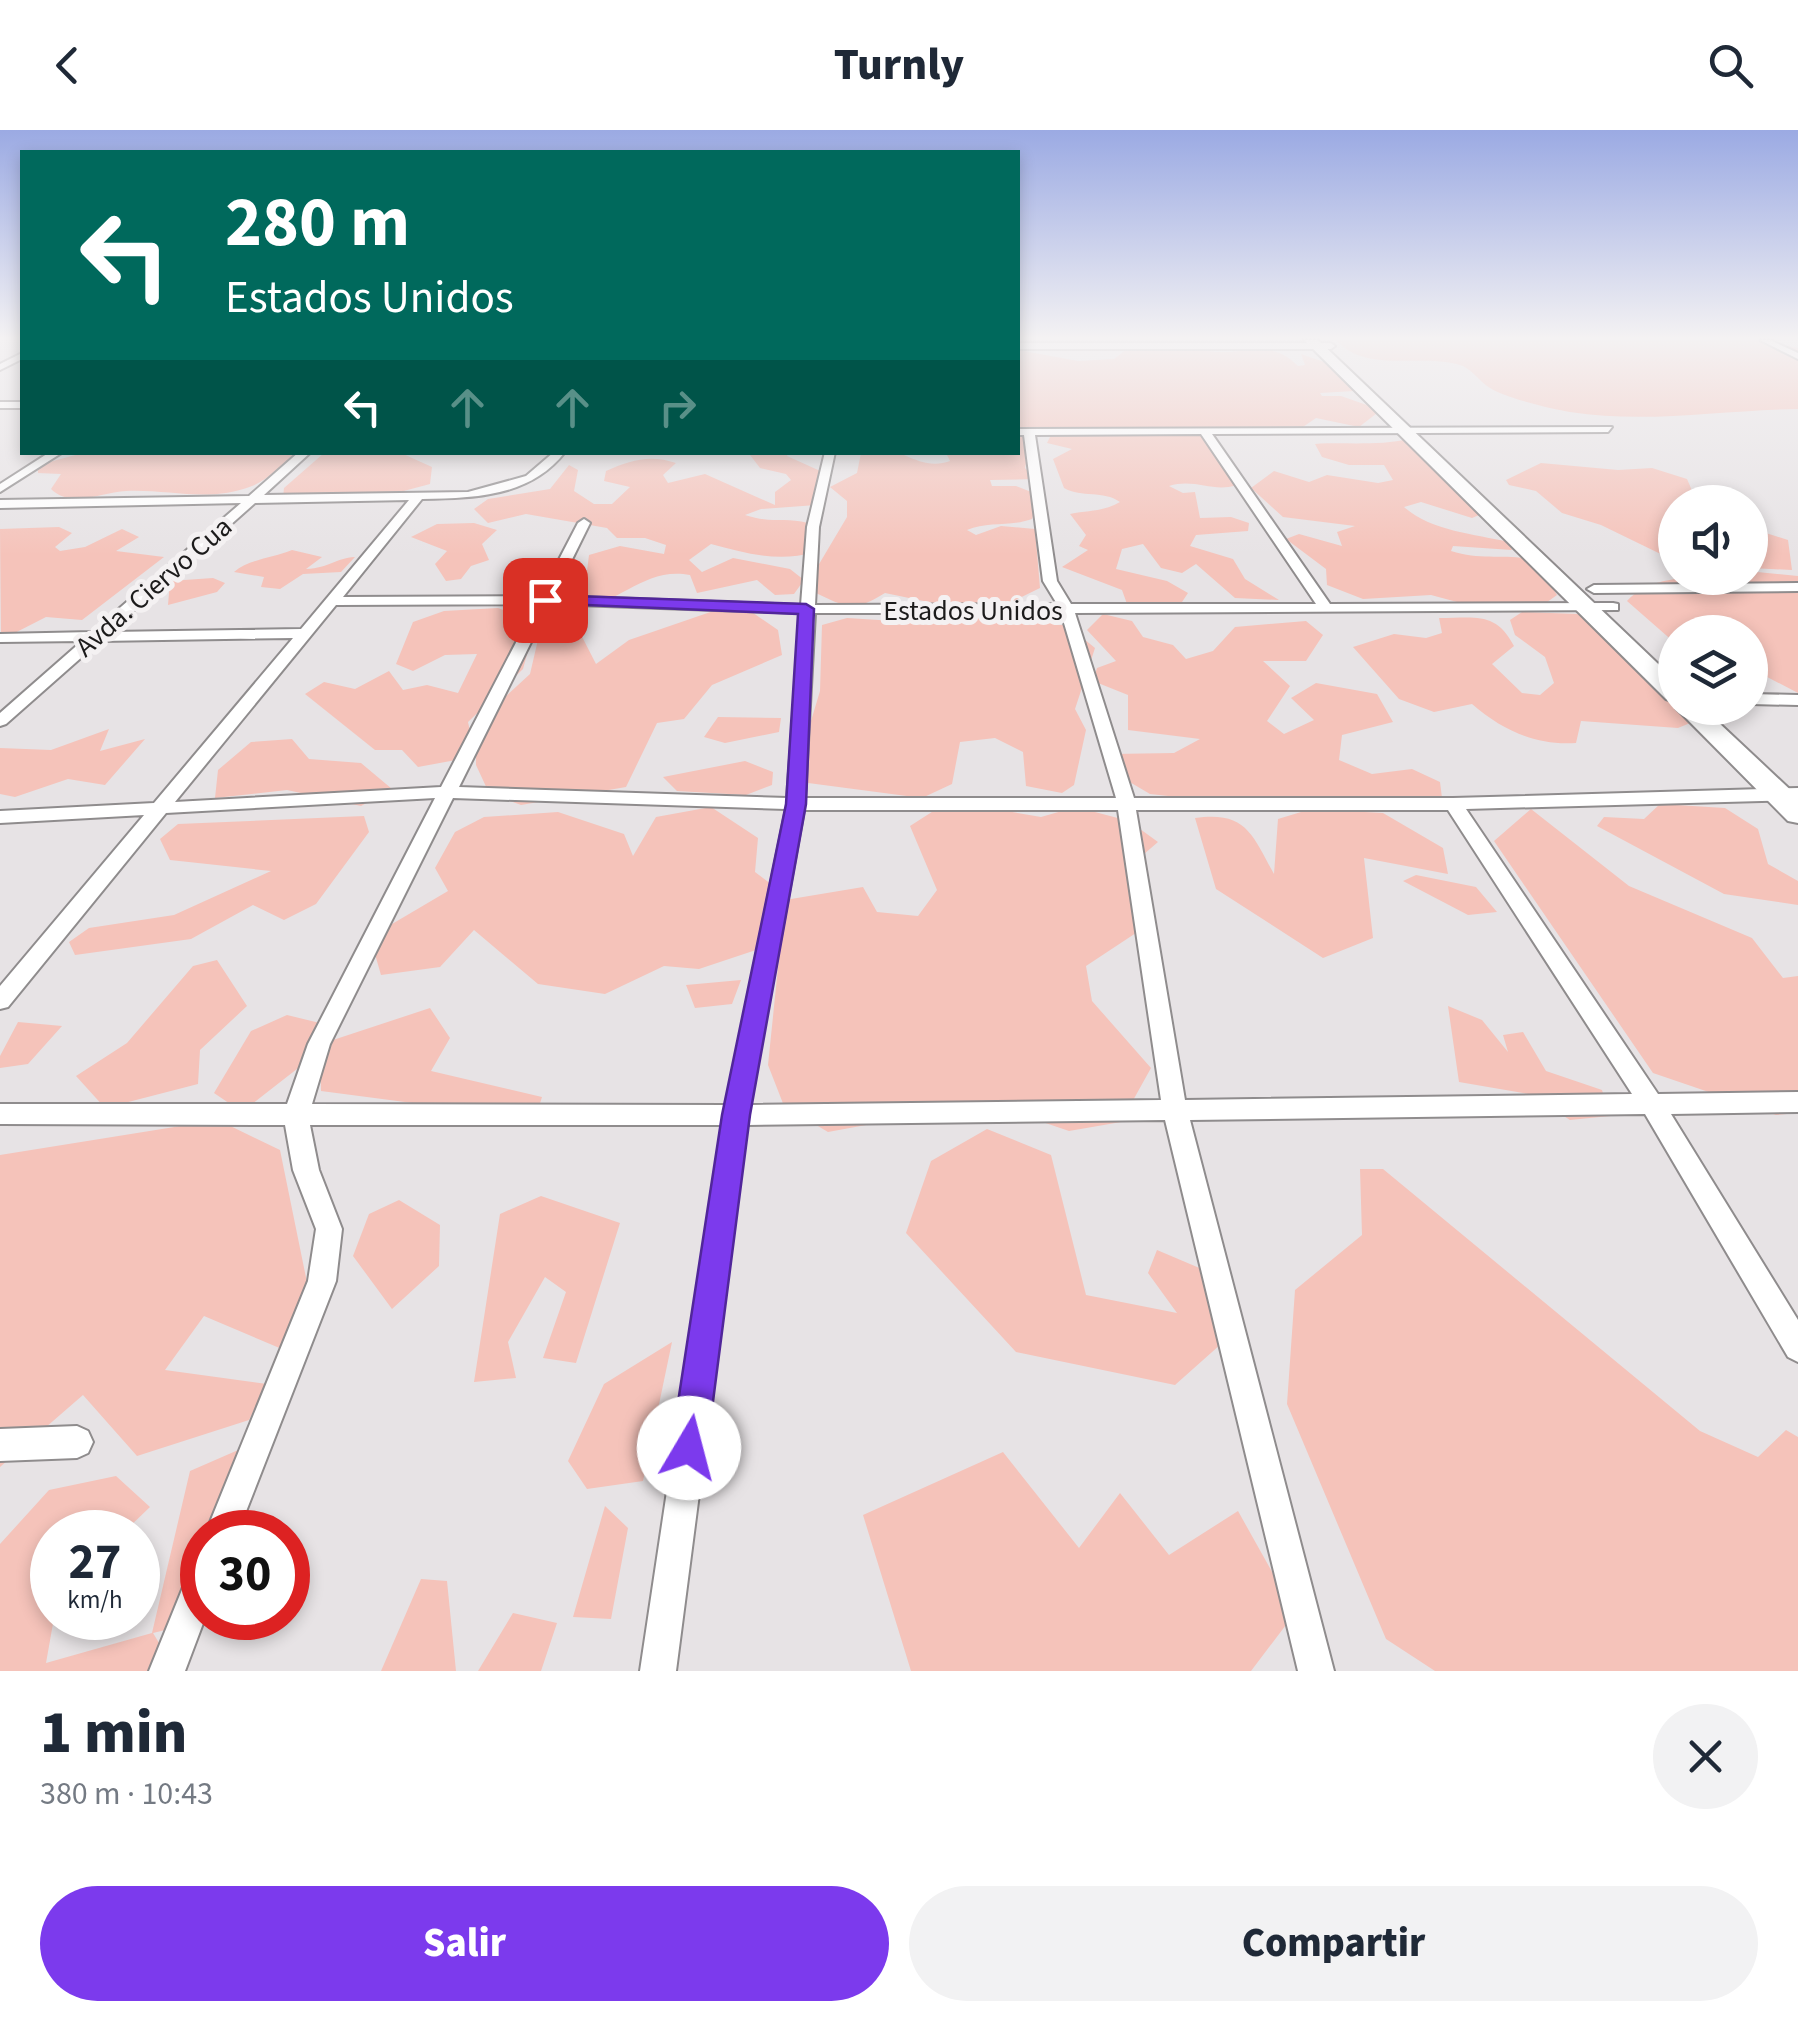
<!DOCTYPE html>
<html lang="es">
<meta charset="utf-8">
<style>
body{margin:0;font-family:"Source Sans 3",sans-serif;background:#f2f2f3;color:#1f2937;height:100vh;display:flex;flex-direction:column;font-size:38px;white-space:nowrap}
*{box-sizing:border-box;margin:0}
p{font-size:32px;color:#747a83}
.icon{flex:none;width:55px;height:55px;fill:none;stroke:currentColor;stroke-width:2;stroke-linecap:round;stroke-linejoin:round}
.map{position:relative;height:1541px;overflow:hidden}
.drawer{display:flex;flex-direction:column;background:#fff;flex:1}
.drawer>*{flex:none}
.guide{position:absolute;left:20px;top:20px;width:1000px;height:305px;border-radius:0px;box-shadow:0 5px 15px #0003;background:#00695c;color:#fff;overflow:hidden}
.buttons{position:absolute;left:1658px;top:355px;display:grid;gap:20px}
.buttons a{display:grid;place-items:center;width:110px;height:110px;border-radius:50%;background:#fff;box-shadow:0 5px 15px #0003;font-size:50px}
.speed{position:absolute;left:30px;top:1380px;display:flex;gap:20px;font-size:50px;font-weight:700;text-align:center}
.speed>*{display:grid;place-content:center;width:130px;height:130px;border-radius:50%;background:#fff;box-shadow:0 5px 15px #0003;line-height:1}
.speed small{font-size:25px;font-weight:400}
.speed .limit{border:15px solid #d22;background:#fff;color:#111}
.pin{position:absolute;display:grid;place-items:center;width:85px;height:85px;color:#fff;margin:-42px;border-radius:20px;box-shadow:0 5px 15px #0006}
.me{position:absolute;width:110px;margin:-55px;rotate:8deg;stroke-linejoin:round;filter:drop-shadow(0 0 8px #0008)}
.turn{display:flex;align-items:center;gap:35px;height:210px;padding:0 40px;font-size:45px}
.turn .icon{width:130px;height:130px;stroke-width:2.5}
.turn b{display:block;font-size:70px;line-height:85px}
.lanes{display:flex;align-items:center;height:95px;padding:0 40px;background:#0003;justify-content:center;gap:50px;direction:ltr}
.lanes .off{opacity:.35}
.round{display:grid;place-items:center;flex:none;width:105px;height:105px;border-radius:52px;background:#f2f2f3}
.summary{display:flex;align-items:center;justify-content:space-between;height:170px;padding:0 40px}
h1{font-size:60px;font-weight:800;line-height:75px}
.action{display:flex;gap:20px;margin-top:auto;padding:20px 40px}
.action a{flex:1;height:115px;border-radius:60px;background:#7c3aed;color:#fff;font-size:40px;font-weight:800;line-height:115px;text-align:center}
.action a+a{background:#f2f2f3;color:#1f2937}
header{display:flex;justify-content:space-between;align-items:center;height:130px;padding:0 40px;background:#fff;font-size:45px;font-weight:800}
.map>svg:first-child{display:block}
</style>
<header><svg class="icon" aria-label="back" viewBox="0 0 24 24"><path d="M15 5l-7 7 7 7"/></svg>Turnly<svg class="icon" aria-label="search" viewBox="0 0 24 24"><circle cx="10" cy="10" r="6"/><path d="M15 15l6 6"/></svg></header>
<div class="map">
<svg width="1798" height="1541" viewBox="0 0 1798 1541">
<rect width="100%" height="100%" fill="#e7e3e5"/>
<path fill="#f5c3ba" d="M1336 210H1762L1798 218V279C1721 280 1647 294 1570 282 1552 279 1505 268 1490 258 1479 251 1471 238 1460 235 1420 223 1366 244 1336 210Z
M1173 217C1191 218 1212 223 1230 222 1258 220 1277 214 1298 236L1305 235 1301 224 1350 241 1354 261 1320 263 1322 266H1341L1381 280 1359 297 1316 288 1300 299 1207 301 1216 306 1212 314 1236 355C1214 363 1195 348 1169 356L1183 363 1195 362 1200 388 1231 387 1249 393 1248 401 1196 405 1190 416 1233 429 1245 449 1279 470 1235 468 1196 434 1182 443 1161 438 1143 414 1122 419 1116 439 1167 451 1188 463 1182 472 1127 474 1122 460 1062 437 1088 420 1079 416 1086 405 1070 384C1089 380 1103 382 1120 372 1103 360 1082 368 1064 358L1053 329 1072 319 1047 313 1051 305 1086 300H1018V220L1078 231 1114 229 1127 219Z
M1018 304 1031 310 1025 338 1036 349 990 350 992 356H1016L1039 365 1032 389C1010 397 988 391 967 400L976 405 1001 396 1035 399 1040 458 1005 475 938 474 885 463C853 483 845 477 812 461L809 451 847 387V371L830 357 857 343 861 323H907L904 325C920 332 933 337 950 331L946 323 1018 322Z
M1408 309 1491 380 1472 388 1421 372 1404 377C1431 401 1474 404 1509 412L1512 420 1453 416 1451 421C1483 431 1504 423 1535 430L1557 465 1543 475 1472 476 1431 465 1363 469 1327 455 1326 439 1286 409 1299 404 1342 416 1337 402 1355 396 1283 387 1251 358 1274 341 1309 352 1327 345 1378 353 1393 350 1384 335H1349L1322 327 1315 314C1343 312 1382 316 1408 309Z
M83 323H296C283 333 268 350 252 356 210 373 169 359 126 361 102 362 71 379 51 359L61 344 38 343V335Z
M324 323H401L432 337 430 354 385 366 283 367 284 358Z
M714 323H788L787 326 827 344 816 375 761 379 745 385C772 394 784 387 808 393L814 422C779 433 745 423 711 414L689 430 702 442 733 428 790 439 804 450 794 464 775 465 757 450 697 463 690 445C636 434 608 494 561 468L586 449 589 425 620 416 664 424 666 415 645 408H617L607 398 526 384 488 393 474 379 488 369 550 359 569 335 578 340 574 361 594 374H612L630 357 604 351 606 341C630 330 651 324 676 333L663 345 668 353 705 344 775 375V362L791 350 786 344 760 338 750 325Z
M1541 333 1618 340 1652 338 1687 349 1697 372H1675V431L1601 395 1562 383 1536 361 1509 355 1506 350Z
M474 393 497 400 482 414 489 430 471 436 461 449 446 451 435 434 447 421 411 407 437 394Z
M59 397 72 403 55 417 60 421 85 417 122 399 139 407 116 421 164 427 82 490 46 487 1 510 0 399Z
M1750 398 1788 410 1792 440 1750 438Z
M292 420 322 427 306 439C330 438 335 428 355 427L341 442 303 444 280 459 261 457 264 447 234 442C249 429 273 428 292 420Z
M1757 442 1798 446V563L1750 538V502H1675V513L1627 471C1656 440 1712 448 1750 448V443Z
M213 448 225 453 217 462 168 475 170 451Z
M725 477 746 478 778 500 782 525 712 555 684 589 657 593 626 657 521 675 489 663 476 635V594L530 544 540 501 559 492 575 493 596 534 629 510Z
M498 478 536 492 523 539 468 592 473 615 456 630 418 637 402 620H375L305 564 324 552 355 559 389 541 403 560 427 555 458 563 477 524 445 525 413 541 396 534 413 492 444 481Z
M1522 482 1577 484 1600 493 1675 564V578H1695L1707 586 1678 598 1581 591 1576 613C1536 616 1502 600 1472 574L1434 582 1399 569 1353 517 1394 504 1426 508 1442 503 1439 488C1475 488 1496 481 1514 516L1492 534 1522 563 1540 565 1554 553 1545 527 1515 505 1510 490Z
M1103 484 1132 491 1143 507 1173 515 1186 529 1213 521 1235 497 1306 491 1323 505 1306 531H1263L1290 556 1267 591 1284 604 1314 590 1291 568 1316 553 1377 564 1393 592 1342 605 1339 630 1372 644 1412 639 1440 652 1442 668 1412 678 1241 674 1150 664 1111 641 1112 624 1174 623 1200 609 1128 600V565L1093 551 1097 538 1116 531 1087 500Z
M1003 486 1068 496 1095 518 1075 579 1086 600 1074 655 1062 663 1026 656 1023 622 995 608 960 612 952 654 922 668 793 651 820 561 822 495 847 488 926 493Z
M718 587 781 588 779 602 725 613 704 607Z
M109 599 100 621 145 609 105 655 68 649 15 667 0 664V618L51 620Z
M292 609 309 629 361 633 392 659 361 676 287 660 215 668 218 640 251 612Z
M745 631 773 642 772 655 746 665 677 661 663 647Z
M949 671 1041 687 1076 677 1129 691 1158 712 1129 737 1145 797 1086 836 1092 871 1151 938 1121 992 1069 1001 986 973 828 1002 784 976 768 935 785 770 863 757 877 782 918 786 937 760 910 696Z
M1660 674 1725 678 1758 699 1768 734 1798 751V775L1724 764 1597 696 1604 687 1644 689Z
M711 677 758 708 755 742 780 761 756 820 699 839 664 836 605 864 538 854 474 800 440 837 381 845 370 807 448 761 435 738 455 702 484 687 558 682 624 704 633 726 656 687Z
M1311 679 1383 683 1443 718 1448 744 1364 728 1373 808 1323 828 1216 759 1195 688C1246 681 1252 704 1274 744L1278 689Z
M1531 679 1629 756 1752 808 1783 848 1798 846V983L1776 985 1653 943 1494 711Z
M364 686 369 702 316 774 284 790 253 775 191 809 75 825 69 812 89 798 174 785 271 741 170 730 160 709 178 694Z
M1416 745 1476 757 1497 782 1468 785 1403 751Z
M217 830 247 876 200 920 198 954 105 978 76 946 127 913 193 836Z
M741 850 732 874 695 878 686 855Z
M1448 876 1482 890 1508 922 1503 905 1523 902 1546 941 1602 960 1610 986 1570 990 1529 964 1459 952Z
M430 878 450 908 431 941 542 967 535 989 321 961 320 921 242 982 214 963 251 901 287 885 328 895 330 911Z
M18 892 62 896 28 934 0 938V926Z
M218 990 280 1020 312 1177 289 1222 204 1186 165 1240 267 1254 249 1290 137 1326 83 1265 0 1337V1025Z
M987 999 1051 1025 1086 1165 1177 1183 1148 1143 1157 1120 1223 1148 1230 1206 1175 1255 1016 1222 906 1103 931 1031Z
M1360 1039H1383L1700 1301 1758 1327 1786 1300 1798 1307V1541H1435L1386 1509 1287 1274 1295 1160 1362 1105Z
M541 1066 620 1093 576 1233 543 1228 566 1162 545 1147 508 1212 516 1248 474 1252 500 1084Z
M399 1070 440 1095 439 1136 392 1179 353 1126 369 1084Z
M672 1212 643 1351 587 1359 568 1331 604 1254Z
M273 1305 240 1402H202V1488L211 1489 153 1503 176 1541H0V1414L49 1360 116 1346 150 1377 124 1402H52L54 1488 46 1533 152 1503 190 1341Z
M1003 1322 1079 1418 1120 1363 1169 1425 1238 1381 1295 1483 1251 1541H911L863 1385Z
M605 1376 628 1398 611 1489 573 1487Z
M421 1449 447 1451 456 1541H381Z
M513 1483 557 1493 541 1541H478Z"/>
<g fill="none" stroke-linecap="round" stroke-linejoin="round">
<g stroke="#8f8c8d" stroke-width="4">
<path id="minor" d="M1760 210H1770L1798 223V229Z
M1018 213H1331L1335 216 1331 219H1018Z
M22 223V229L0 240V234Z
M0 272H22V278H0Z
M1612 297 1608 302 1212 304 1330 474 1613 473 1618 474V480L1075 483 1134 668H1453L1798 658V670L1466 679 1658 964 1798 962V982L1671 984 1798 1190V1232L1788 1227 1645 984 1190 990 1334 1541H1298L1165 990 747 995 676 1541H640L722 995H310L319 1040 342 1099 336 1151 238 1402H206L308 1151 316 1099 293 1040 285 995 0 994V974H287L308 914 435 668 166 683 8 877 0 879V856L144 685 0 693V681L154 673 293 508 100 511 6 594 0 596V583L82 511 0 512V504L92 502 241 373 0 378V370L249 366 299 322H311L264 365 468 362 526 346 554 322H565C530 367 475 368 422 369L343 467 540 466 578 393 584 389 590 393 554 466 801 475 807 397 825 322H835L819 397 815 475 1057 474 1043 451 1024 305H1018V299ZM1201 304 1316 474H1071L1057 451 1035 305ZM409 370 301 499 110 502 255 373ZM536 474 441 657 175 672 336 475ZM550 474 801 483 787 668 459 657ZM815 483H1061L1116 668H805ZM453 668 786 679 726 975 312 974 330 914ZM804 680H1118L1161 970 750 975ZM1136 680H1448L1632 964 1185 970Z
M50 322H63L0 362V354Z
M1798 453V461L1594 463 1587 459 1594 455Z
M1750 564 1798 565V575L1750 574Z
M77 1296 88 1301 93 1312 88 1323 77 1328 0 1331V1299Z
M202 1435V1488H205L185 1541H149L190 1440Z"/>
</g>
<g stroke="#8f8c8d" stroke-width="4">
<path id="primary" d="M1304 210H1318L1675 550V572L1666 569Z
M1676 578H1703L1798 667V693L1788 691Z"/>
</g>
<use href="#minor" fill="#fff" fill-rule="evenodd"/>
<use href="#primary" fill="#fff" fill-rule="evenodd"/>
</g>
<linearGradient id="sky" x2="0" y2="1"><stop stop-color="#9baae3"/><stop offset="0.49" stop-color="#f4f2f3"/><stop offset="1" stop-color="#f4f2f3" stop-opacity="0"/></linearGradient>
<rect width="1798" height="425" fill="url(#sky)"/>
<path fill="#7c3aed" stroke="#51269a" stroke-width="2.5" d="M545 465 806 474 814 479 806 674 750 985 707 1318 702 1331 689 1336 676 1331 671 1318 722 985 786 674 798 484 539 473V467Z"/>
<g text-anchor="middle" stroke-width="10" stroke-linejoin="round" paint-order="stroke">
<g font-size="28" fill="#1c1b1b" stroke="#f4f1f2">
<text transform="translate(153 456) rotate(-41)" y="10">Avda. Ciervo Cua</text>
<text x="973" y="490">Estados Unidos</text>
</g>
</g>
</svg>
<div class="buttons">
<a><svg class="icon" aria-label="sound" viewBox="0 0 24 24"><path d="M4 9h4l5-4v14l-5-4H4zM17 9q2 3 0 6"/></svg></a>
<a><svg class="icon" aria-label="layers" viewBox="0 0 24 24"><path d="M12 4l9 5-9 5-9-5zM3 14l9 5 9-5"/></svg></a>
</div>
<div class="speed"><div>27<small>km/h</small></div><div class="limit">30</div></div>
<div class="pin" style="left:545px;top:470px;background:#d93025"><svg class="icon" aria-label="arrive" viewBox="0 0 24 24"><path d="M6 21V4h12l-3 4 3 4H6"/></svg></div>
<svg class="me" style="left:689px;top:1318px" viewBox="-20 -20 40 40"><circle r="19" fill="#fff"/><path d="M0-13L10 11 0 6-10 11z" fill="#7c3aed"/></svg>
<div class="guide">
<div class="turn"><svg class="icon" aria-label="left" viewBox="0 0 24 24"><path d="M17 20v-9H6M10 6l-5 5 5 5"/></svg><div><b>280 m</b>Estados Unidos</div></div>
<div class="lanes"><svg class="icon" aria-label="left" viewBox="0 0 24 24"><path d="M17 20v-9H6M10 6l-5 5 5 5"/></svg><svg class="icon off" aria-label="ahead" viewBox="0 0 24 24"><path d="M12 20V5M6 11l6-6 6 6"/></svg><svg class="icon off" aria-label="ahead" viewBox="0 0 24 24"><path d="M12 20V5M6 11l6-6 6 6"/></svg><svg class="icon off" aria-label="right" viewBox="0 0 24 24"><path d="M7 20v-9h11M14 6l5 5-5 5"/></svg></div>
</div>
</div>
<section class="drawer">
<div class="summary"><div><h1>1 min</h1><p>380 m · 10:43</p></div><a class="round"><svg class="icon" aria-label="close" viewBox="0 0 24 24"><path d="M6 6l12 12M18 6L6 18"/></svg></a></div>
<div class="action"><a>Salir</a><a>Compartir</a></div>
</section>
